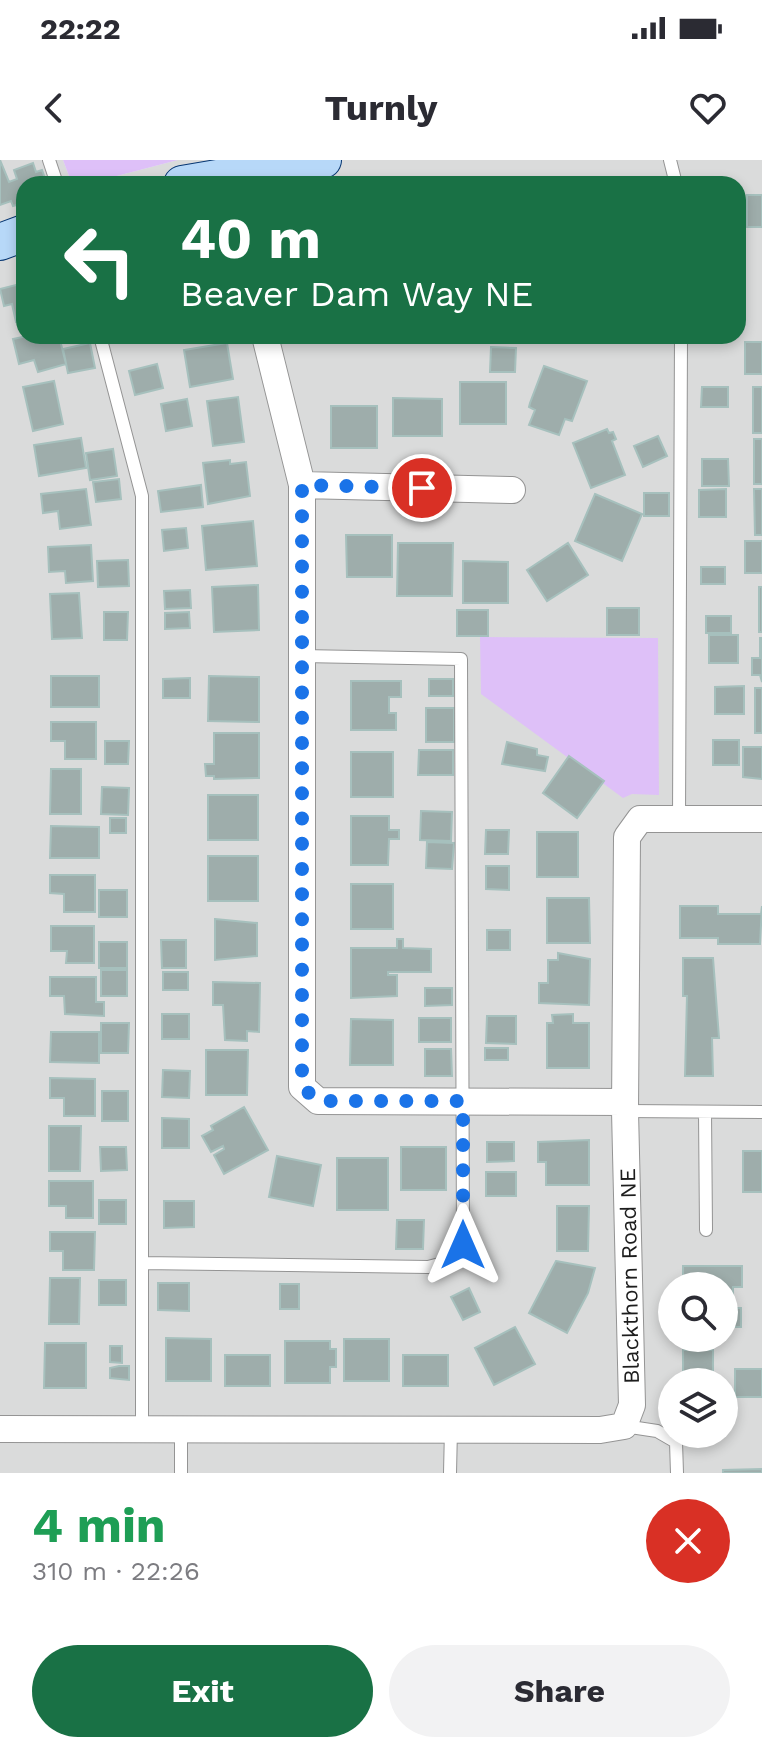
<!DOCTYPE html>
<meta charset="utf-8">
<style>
body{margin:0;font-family:"Work Sans",sans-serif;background:#f2f2f3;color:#2b2b33;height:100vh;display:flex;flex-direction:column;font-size:30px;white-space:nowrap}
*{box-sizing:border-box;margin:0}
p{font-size:26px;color:#7c7c81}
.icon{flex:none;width:44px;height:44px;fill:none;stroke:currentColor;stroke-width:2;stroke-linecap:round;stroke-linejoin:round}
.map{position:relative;height:1313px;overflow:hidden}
.details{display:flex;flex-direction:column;background:#fff;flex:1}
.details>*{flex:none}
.hud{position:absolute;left:16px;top:16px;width:730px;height:168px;border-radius:24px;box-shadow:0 4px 12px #0003;background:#197145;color:#fff;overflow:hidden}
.fabs{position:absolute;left:658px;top:1112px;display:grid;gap:16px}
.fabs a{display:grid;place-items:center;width:80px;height:80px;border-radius:50%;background:#fff;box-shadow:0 4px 12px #0003;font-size:40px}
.pin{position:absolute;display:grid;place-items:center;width:68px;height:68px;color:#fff;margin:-34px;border:4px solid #fff;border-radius:50%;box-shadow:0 2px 8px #0007}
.me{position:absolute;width:88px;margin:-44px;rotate:0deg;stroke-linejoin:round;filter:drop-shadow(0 0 6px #0008)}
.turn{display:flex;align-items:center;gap:28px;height:168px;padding:0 32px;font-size:36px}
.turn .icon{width:104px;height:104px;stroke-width:2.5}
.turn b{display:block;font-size:56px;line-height:68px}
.round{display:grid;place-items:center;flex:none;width:84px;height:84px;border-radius:42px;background:#f2f2f3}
.head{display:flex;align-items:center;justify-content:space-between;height:136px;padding:0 32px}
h1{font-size:48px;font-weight:700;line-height:60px;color:#1e9e55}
.cta{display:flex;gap:16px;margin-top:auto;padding:16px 32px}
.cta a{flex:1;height:92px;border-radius:48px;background:#197145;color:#fff;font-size:32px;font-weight:700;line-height:92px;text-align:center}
.cta a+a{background:#f2f2f3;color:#2b2b33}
.status{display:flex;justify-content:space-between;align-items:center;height:56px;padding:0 40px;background:#fff;direction:ltr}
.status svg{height:22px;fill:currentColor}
header{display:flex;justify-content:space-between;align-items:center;height:104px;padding:0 32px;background:#fff;font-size:36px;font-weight:700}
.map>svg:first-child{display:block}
</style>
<div class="status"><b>22:22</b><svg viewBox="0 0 49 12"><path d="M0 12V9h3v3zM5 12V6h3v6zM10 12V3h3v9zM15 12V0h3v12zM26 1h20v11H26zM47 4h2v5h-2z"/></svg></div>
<header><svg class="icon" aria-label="back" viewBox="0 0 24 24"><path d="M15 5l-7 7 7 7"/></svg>Turnly<svg class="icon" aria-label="heart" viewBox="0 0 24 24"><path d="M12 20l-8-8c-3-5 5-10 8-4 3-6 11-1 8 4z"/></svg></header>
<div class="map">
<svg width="762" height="1313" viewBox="0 0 762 1313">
<rect width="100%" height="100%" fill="#e3edee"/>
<path fill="#dadbdb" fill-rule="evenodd" d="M0 0H63L72 24H24V176H738V24H86L178 0H762V1313H0ZM672 1126H724V1178H672ZM672 1222H724V1274H672Z"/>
<path fill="#dec0f8" d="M63 0H178L86 24H72Z
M480 477 658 478 659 635 632 634 623 638 481 534Z"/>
<path fill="#9eadab" stroke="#a6c0bd" stroke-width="2" d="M0 0 9 22 17 19 14 10 33 3 36 12 42 10 47 24H24V43L13 46 11 41 0 45Z
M747 35H762V67H747Z
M24 123V160L16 162 12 144 4 146 0 129Z
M27 176H59L66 204 38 212 34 200 19 204 13 179Z
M745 182H762V214H745Z
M90 183 95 208 68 213 63 189Z
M227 183 233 219 190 227 184 190Z
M491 187 516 188 515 212H490Z
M157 204 163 228 135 235 129 211Z
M544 206 587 221 572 261 565 259 559 275 529 265 535 250 529 247 530 243Z
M54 221 63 264 33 271 23 227Z
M460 222H506V264H460Z
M702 227H728V247H701Z
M753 227H762V273H753Z
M238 237 244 282 213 286 207 241Z
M393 238 442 239V276H393Z
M187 239 192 266 166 271 161 244Z
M331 246H377V288H331Z
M607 269 609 273 613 272 616 279 612 281 625 315 591 328 573 283Z
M658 276 667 296 643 307 634 286Z
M81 278 86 308 39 316 34 285Z
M754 279H762V324H754Z
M113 289 117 316 90 320 86 293Z
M702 299H728L729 326H702Z
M230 300V304L246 302 250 336 208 344 203 303Z
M119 319 121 339 96 342 93 322Z
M201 325 203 347 161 352 158 331Z
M86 329 91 365 60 369 58 351 43 353 41 334Z
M726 329V357H699V330Z
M754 329H762V375H755Z
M644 333H669V356H644Z
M595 334 642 354 622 401 575 381Z
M253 361 257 406 206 410 202 366Z
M186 368 188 388 164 391 162 370Z
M346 375H392V417H347Z
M745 381H762V413H745Z
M398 383H453L452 436H397Z
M568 383 588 415 547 441 527 410Z
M91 385 93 421 66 423 65 411 49 412 48 387Z
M128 400 129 426 98 427 97 401Z
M463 401 508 402V443H463Z
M701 407H725V424H701Z
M258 425 259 470 214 472 212 427Z
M759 427H762V472H759Z
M190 430 191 448 165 449 164 431Z
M79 433 82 478 52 479 50 434Z
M607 448H639V475H607Z
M457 450H488V476H457Z
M104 452H128L127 480H104Z
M189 452 190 468 165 469V453Z
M706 456H731V473H706Z
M709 475H738V503H709Z
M760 478H762V522L760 515H752V498H760Z
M51 516H99V547H51Z
M209 516 259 517V562L208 561Z
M190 518V538H163V519Z
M429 519H453V536H429Z
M351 521H401V537H389V553H396V570H351Z
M744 526V554H715V527Z
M755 528H762V573H755Z
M426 548H454V582H426Z
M51 562H96V599H65V581H51Z
M214 573H259V618L214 619V616H206L205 604H214Z
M713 580H739V605H713Z
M105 581H129L128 604H105Z
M507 582 537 589V595L548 597 545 611 502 604Z
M743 587H762V619L743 617Z
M419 590H453V615H418Z
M351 592H393V637H351Z
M569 596 604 621 577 658 543 633Z
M51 609H81V654H50Z
M102 627 129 628 128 655 101 654Z
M208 635H258V680H208Z
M421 651 452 652 451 681 420 680Z
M351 656H389V670H399V679H389L388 705H351Z
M110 658H126V673H110Z
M51 666 99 667V698H50Z
M486 670H509L508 694H485Z
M537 672H578V717H537Z
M427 682 454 683 452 709 426 708Z
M208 696H258V741H208Z
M486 706H509V730L486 729Z
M50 715H95V752H64V734L50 733Z
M351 724H393V769H351Z
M99 730H127V757H99Z
M547 738H589L590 783H547Z
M680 746H718V754H761L762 746 760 784H718V778H680Z
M215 759 257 763V796L215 800Z
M51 766H94V803H66L67 791H51Z
M487 770H510V790H487Z
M397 779H403V788L431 789V812H388V815H397V836L351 838V788H397Z
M161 780H186V808H162Z
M99 782H127V808H99Z
M558 793 590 799 589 845 539 843V823H548V800H558Z
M683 798H713L719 878H712L713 916H685L687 836H683Z
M101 810H127V836H101Z
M163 812H188V830H163Z
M50 817H96V842H104V856L65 854 64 836H50Z
M213 822 260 823 259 872 247 871V881L225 880 223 845H213Z
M425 828H452V845L425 846Z
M162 854H189V879H162Z
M573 854V863H589V908H547V863H553L552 855Z
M487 856H516V884L486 883Z
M419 858H451V882H419Z
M351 859 393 860V905H350Z
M101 863H129L128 893H101Z
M51 872H99V903L50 902Z
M485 888H508V900H485Z
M425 889H451L452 916H425Z
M206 890H248L247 935H206Z
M163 910 190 911 189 938 162 937Z
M50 918 95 919V956H64V938H50Z
M102 931H128V961H102Z
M244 947 268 990 224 1014 214 995 224 989 223 986 211 992 202 976 213 970 211 966Z
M162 958 189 959V988H162Z
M49 966H81L80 1011H49Z
M589 980V1025H546V1002H538V982Z
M487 982H514V1001L487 1002Z
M100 987H126L127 1010 101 1011Z
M401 987H446V1030H401Z
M743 991H762V1032H743Z
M277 996 321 1005 313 1046 269 1037Z
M337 998H388V1050H337Z
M486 1012H516V1036H486Z
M49 1021H93V1058H66V1046H49Z
M99 1040H126V1064H99Z
M164 1041H194V1067L164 1068Z
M557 1046H589L588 1091H557Z
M397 1060H424L423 1089H396Z
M50 1072H95L94 1110H63V1091H50Z
M556 1101 595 1108 588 1133 567 1173 529 1153Z
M683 1106H742V1127H733V1148H741V1167H724V1126H683Z
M50 1118H80L79 1164H49Z
M99 1120H126V1145H99Z
M158 1123H189V1151L158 1150Z
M280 1124H299V1149H280Z
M469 1128 480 1152 463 1160 451 1137Z
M515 1167 535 1204 494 1225 475 1188Z
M166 1178 211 1179V1221H166Z
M344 1179H389V1221H344Z
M285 1181H330V1189H336V1207H330V1223H285Z
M45 1183H86V1228H44Z
M110 1186H122V1203L110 1202Z
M683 1190H713V1222H683Z
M225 1195H270V1226H225Z
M403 1195H448V1226H403Z
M119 1206H129V1220L110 1218V1208Z
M735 1209H762V1237H735Z
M762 1309V1313H723V1310Z"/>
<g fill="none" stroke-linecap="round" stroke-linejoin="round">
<g stroke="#949494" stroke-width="14">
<path id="lane" d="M49 0 57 24
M670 0 676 24
M100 176 142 336V1269
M679 659 681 176
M625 951 762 952
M705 952 706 1070
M142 1103 428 1107 451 1101 463 1085 461 499 302 496
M624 1266 657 1271 676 1282 677 1313
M181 1270V1313
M450 1313 451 1269"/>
</g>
<g stroke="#949494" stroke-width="28">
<path id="street" d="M265 176 302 325V927L318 941 625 942
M302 325 512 330
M0 1269 600 1270 624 1266 632 1245 625 951 627 677 640 659H762"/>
</g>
<g stroke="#063672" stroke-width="38">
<path id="secondary" d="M182 24 323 0
M0 82 24 73"/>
</g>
<use href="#lane" stroke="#fff" stroke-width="12"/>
<use href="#street" stroke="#fff" stroke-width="26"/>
<use href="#secondary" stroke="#b7d8f8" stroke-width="36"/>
</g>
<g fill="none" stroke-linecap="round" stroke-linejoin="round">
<path stroke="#1a73e8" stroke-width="14" stroke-dasharray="0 25.2" d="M422 328 302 325V927L318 941H463V1085"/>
</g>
<g text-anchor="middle" stroke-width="6" stroke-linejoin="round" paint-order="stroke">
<g font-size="22" fill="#1d1d1d" stroke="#fff">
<text transform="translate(629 1116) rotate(-91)" y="8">Blackthorn Road NE</text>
</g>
</g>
</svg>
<div class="fabs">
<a><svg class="icon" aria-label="search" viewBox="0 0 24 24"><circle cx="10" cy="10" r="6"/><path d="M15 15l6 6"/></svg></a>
<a><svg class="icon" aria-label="layers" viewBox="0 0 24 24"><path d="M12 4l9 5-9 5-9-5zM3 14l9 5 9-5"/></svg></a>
</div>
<div class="pin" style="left:422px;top:328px;background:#d93025"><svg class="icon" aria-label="arrive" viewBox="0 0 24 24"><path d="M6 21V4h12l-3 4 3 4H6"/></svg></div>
<svg class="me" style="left:463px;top:1085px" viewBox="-20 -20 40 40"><path d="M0-17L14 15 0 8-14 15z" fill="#1a73e8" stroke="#fff" stroke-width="4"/></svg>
<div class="hud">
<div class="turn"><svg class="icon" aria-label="left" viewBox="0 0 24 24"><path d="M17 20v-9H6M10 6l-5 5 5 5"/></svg><div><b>40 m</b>Beaver Dam Way NE</div></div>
</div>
</div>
<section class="details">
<div class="head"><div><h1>4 min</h1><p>310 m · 22:26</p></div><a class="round" style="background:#d93025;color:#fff"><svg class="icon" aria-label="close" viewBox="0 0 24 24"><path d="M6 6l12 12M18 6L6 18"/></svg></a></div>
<div class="cta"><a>Exit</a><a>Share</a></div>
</section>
